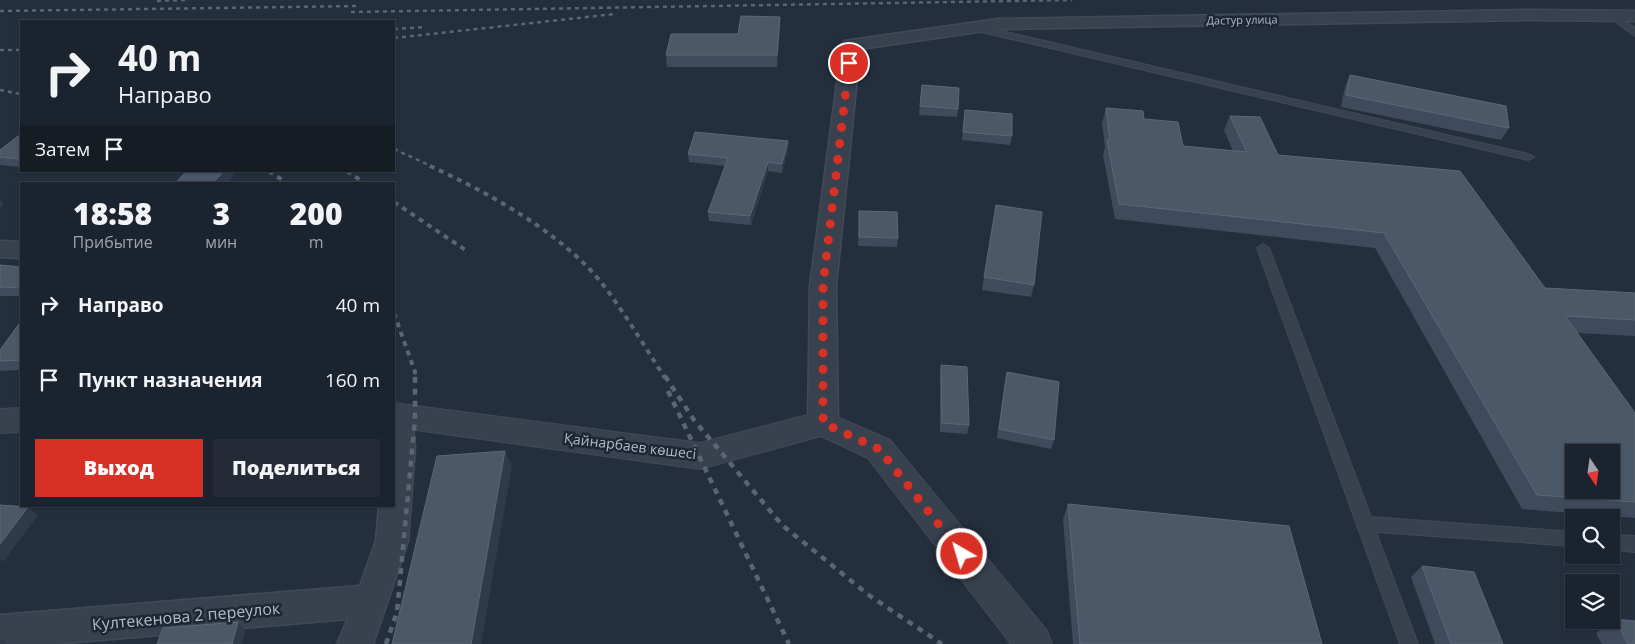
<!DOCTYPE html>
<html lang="ru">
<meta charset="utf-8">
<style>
body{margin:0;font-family:"Open Sans",sans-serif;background:#242b36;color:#f1f3f6;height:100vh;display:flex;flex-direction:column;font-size:19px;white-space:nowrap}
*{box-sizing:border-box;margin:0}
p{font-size:16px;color:#a0a4aa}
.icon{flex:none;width:28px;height:28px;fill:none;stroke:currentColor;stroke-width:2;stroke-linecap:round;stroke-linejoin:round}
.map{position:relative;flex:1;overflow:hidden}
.drawer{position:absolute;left:20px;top:182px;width:375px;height:325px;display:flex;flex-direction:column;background:#1b232e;border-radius:0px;box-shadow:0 1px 4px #0004,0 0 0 1px #39404a}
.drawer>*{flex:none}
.guide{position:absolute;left:20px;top:20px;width:375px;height:152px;border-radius:0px;box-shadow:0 1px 4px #0004,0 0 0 1px #39404a;background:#1b232e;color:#f1f3f6;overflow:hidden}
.needle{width:32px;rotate:167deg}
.controls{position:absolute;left:1565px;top:444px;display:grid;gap:10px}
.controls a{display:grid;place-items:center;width:55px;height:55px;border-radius:0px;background:#1b232e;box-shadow:0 1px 4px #0004,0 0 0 1px #39404a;font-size:25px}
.pin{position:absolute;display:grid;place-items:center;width:42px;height:42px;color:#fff;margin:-21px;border:2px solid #fff;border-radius:50%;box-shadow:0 1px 5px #0007}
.me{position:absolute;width:55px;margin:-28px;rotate:322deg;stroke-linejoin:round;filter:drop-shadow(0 0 4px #0008)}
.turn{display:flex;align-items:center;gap:18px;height:105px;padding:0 15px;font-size:22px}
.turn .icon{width:65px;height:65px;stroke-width:2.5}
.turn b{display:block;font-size:35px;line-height:42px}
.then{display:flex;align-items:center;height:48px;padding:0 15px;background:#0003;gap:10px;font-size:19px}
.eta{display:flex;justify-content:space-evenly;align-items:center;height:85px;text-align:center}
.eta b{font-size:30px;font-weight:800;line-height:35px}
.button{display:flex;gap:10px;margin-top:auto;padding:10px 15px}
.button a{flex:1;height:58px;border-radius:0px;background:#d93025;color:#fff;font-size:20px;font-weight:800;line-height:58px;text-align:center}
.button a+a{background:#242b36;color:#f1f3f6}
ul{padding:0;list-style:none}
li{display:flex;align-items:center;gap:15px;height:75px;padding:0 15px}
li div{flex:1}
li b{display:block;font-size:19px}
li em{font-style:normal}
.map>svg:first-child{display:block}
</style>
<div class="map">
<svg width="1635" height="644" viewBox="0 0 1635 644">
<rect width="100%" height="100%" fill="#242f3e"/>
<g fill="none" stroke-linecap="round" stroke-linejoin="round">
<g stroke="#414a57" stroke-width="2">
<path id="service" d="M1614 13 1635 28V36L1611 18V14Z
M976 25 1528 154 1534 157 1528 160 973 30 971 28Z
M1263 244 1269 248 1371 517 1574 532V546L1376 532 1418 644H1400L1257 248Z
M1611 535 1635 536V552L1611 550Z"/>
</g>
<g stroke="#414a57" stroke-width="3">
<path id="minor" d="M1529 10 1635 11V21L1529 20 998 29 860 49 836 286 838 423 833 431 823 435 813 431 808 423 810 286 842 45 844 41 998 19Z
M0 241 21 242V258L0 257Z
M398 405 408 408 412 416 415 447 408 541 373 644H337L348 619 54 644H0V615L360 586 376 541 379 506H394V406Z"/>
</g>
<g stroke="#414a57" stroke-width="2">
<path id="tertiary" d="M394 403 700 443 823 411 890 440 1047 631 1052 644H1011L868 458 821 436 700 469 394 427Z
M21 408V432L0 433V409Z"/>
</g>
<use href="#service" fill="#38414e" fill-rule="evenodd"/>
<use href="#minor" fill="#38414e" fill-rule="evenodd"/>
<use href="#tertiary" fill="#38414e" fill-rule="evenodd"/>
<path stroke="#5a6575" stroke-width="2.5" stroke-dasharray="4 4" stroke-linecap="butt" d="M157 1 189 0
M0 11 360 6
M351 12 1072 0
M394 29 426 27
M394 38 615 14
M0 50H21
M0 90 21 94
M394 149 433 167"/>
<path stroke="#5a6575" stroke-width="4" stroke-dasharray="5 5" stroke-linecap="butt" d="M430 166C489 193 564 234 604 286 626 315 645 347 665 378
M269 171 288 184
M347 171 366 184
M394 202 467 251
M394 313 415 372V378"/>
<path stroke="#5a6575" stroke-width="4.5" stroke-dasharray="6 6" stroke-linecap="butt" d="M665 376 694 420 782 525 870 596 942 644
M668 391 789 644
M386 644 397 612 415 419V376"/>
</g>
<path fill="#3f4b5c" d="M780 28 777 67H667L666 55 738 34Z
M1350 75 1509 128 1501 140 1341 107 1345 87Z
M922 85 958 109 957 117 919 115Z
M1106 108 1144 119 1183 146 1233 151 1224 130 1230 116 1278 155 1545 288 1635 293V336L1577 333 1635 413V518L1522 509 1375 248 1115 219 1103 155 1105 147 1102 123Z
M965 110 1012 136 1010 145 962 140Z
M21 134V167L0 165V150Z
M788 150 782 173 768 171 751 225 709 221 708 212 725 166 689 162 688 154Z
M996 205 1034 285 1031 297 982 290Z
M859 211 898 238 897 247 858 246Z
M0 265 21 267V296H0Z
M21 324V370L0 371V350Z
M941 365 969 425 967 434 940 432V374Z
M1007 372 1054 440 1051 449 997 438 1005 381Z
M1068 504 1322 644H1073L1063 519Z
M1422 566 1503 644H1435L1411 577Z
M1615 619 1635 644H1602L1596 633Z"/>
<path fill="#2f3b4b" d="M780 17V28L777 67V55Z
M788 141V150L782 173V164Z
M768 162V171L751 225 750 216Z
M224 171H231L234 176 226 184H212Z
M0 199 4 204 0 208Z
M505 451 512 466 481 644H471Z
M28 507 38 515 3 562 0 559V544Z
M238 622 246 630 242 644H232Z
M0 638 8 644H0Z"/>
<path fill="#4b5868" stroke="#5c6777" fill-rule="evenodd" d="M741 16 780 17 777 55H666L671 34H738Z
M1350 75 1506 106 1509 128 1346 95Z
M922 85 959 88 958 109 920 106Z
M1106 108 1143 111 1144 119 1178 122 1183 146 1247 152 1230 116 1260 117 1278 155 1460 171 1545 288 1635 293V320L1565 316 1635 413V502L1537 495 1384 233 1119 204 1107 140H1110ZM1574 452H1611V490H1574Z
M965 110 1012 114V136L963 132Z
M695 132 788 141 782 164 768 162 750 216 708 212 728 158 688 154Z
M21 134V159L0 157V150Z
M187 171H224L212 184H174Z
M996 205 1042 212 1034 285 984 277Z
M859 211 897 212 898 238 859 237Z
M0 265 21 267V288L0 287Z
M19 324H21V360L0 361V350Z
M941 365 967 367 969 425 942 423Z
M1007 372 1059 382 1054 440 999 429Z
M505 451 471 644H392L437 456Z
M1068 504 1289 526 1322 644H1080Z
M0 505 28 507 0 544Z
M1422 566 1474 572 1503 644H1451Z
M1615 619 1635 621V644H1628Z
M238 622 232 644H157L163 628Z"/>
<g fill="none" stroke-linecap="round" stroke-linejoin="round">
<path stroke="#d93025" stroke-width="9" stroke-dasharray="0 16.2" d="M849 63 823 286V423L879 449 962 554"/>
</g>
<g text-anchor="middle" stroke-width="5" stroke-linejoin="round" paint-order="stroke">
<g font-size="11" fill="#b4bcc9" stroke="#1d2633">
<text transform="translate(1242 20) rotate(-1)" y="4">Дастур улица</text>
</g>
<g font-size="14" fill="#b4bcc9" stroke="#1d2633">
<text transform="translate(630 446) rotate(7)" y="5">Қайнарбаев көшесі</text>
</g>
<g font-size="16" fill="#b4bcc9" stroke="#1d2633">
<text transform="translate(186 616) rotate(-5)" y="6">Култекенова 2 переулок</text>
</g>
</g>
</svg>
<div class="controls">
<a><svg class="needle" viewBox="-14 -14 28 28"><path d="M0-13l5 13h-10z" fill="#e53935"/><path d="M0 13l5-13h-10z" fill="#a0a4aa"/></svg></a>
<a><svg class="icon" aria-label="search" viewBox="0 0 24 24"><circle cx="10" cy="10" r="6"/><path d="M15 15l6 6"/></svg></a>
<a><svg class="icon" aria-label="layers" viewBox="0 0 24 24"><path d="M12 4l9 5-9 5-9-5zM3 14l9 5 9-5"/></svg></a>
</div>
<div class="pin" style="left:849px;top:63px;background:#d93025"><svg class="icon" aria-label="arrive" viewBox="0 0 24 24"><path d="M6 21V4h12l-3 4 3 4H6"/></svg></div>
<svg class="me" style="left:962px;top:554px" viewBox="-20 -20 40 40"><circle r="17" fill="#d93025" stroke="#fff" stroke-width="3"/><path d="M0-11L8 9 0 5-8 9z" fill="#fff"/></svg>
<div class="guide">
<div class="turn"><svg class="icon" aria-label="right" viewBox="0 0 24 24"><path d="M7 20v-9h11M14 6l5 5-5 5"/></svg><div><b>40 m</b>Направо</div></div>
<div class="then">Затем<svg class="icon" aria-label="arrive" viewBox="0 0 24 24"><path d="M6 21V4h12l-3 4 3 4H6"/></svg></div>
</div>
<section class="drawer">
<div class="eta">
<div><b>18:58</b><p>Прибытие</p></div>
<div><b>3</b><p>мин</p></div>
<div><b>200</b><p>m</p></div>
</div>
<ul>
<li><svg class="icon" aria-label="right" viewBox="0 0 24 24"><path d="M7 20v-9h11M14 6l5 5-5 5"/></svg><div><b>Направо</b></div><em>40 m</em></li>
<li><svg class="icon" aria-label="arrive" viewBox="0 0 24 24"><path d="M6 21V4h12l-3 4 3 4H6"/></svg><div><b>Пункт назначения</b></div><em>160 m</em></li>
</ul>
<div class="button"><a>Выход</a><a>Поделиться</a></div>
</section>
</div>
